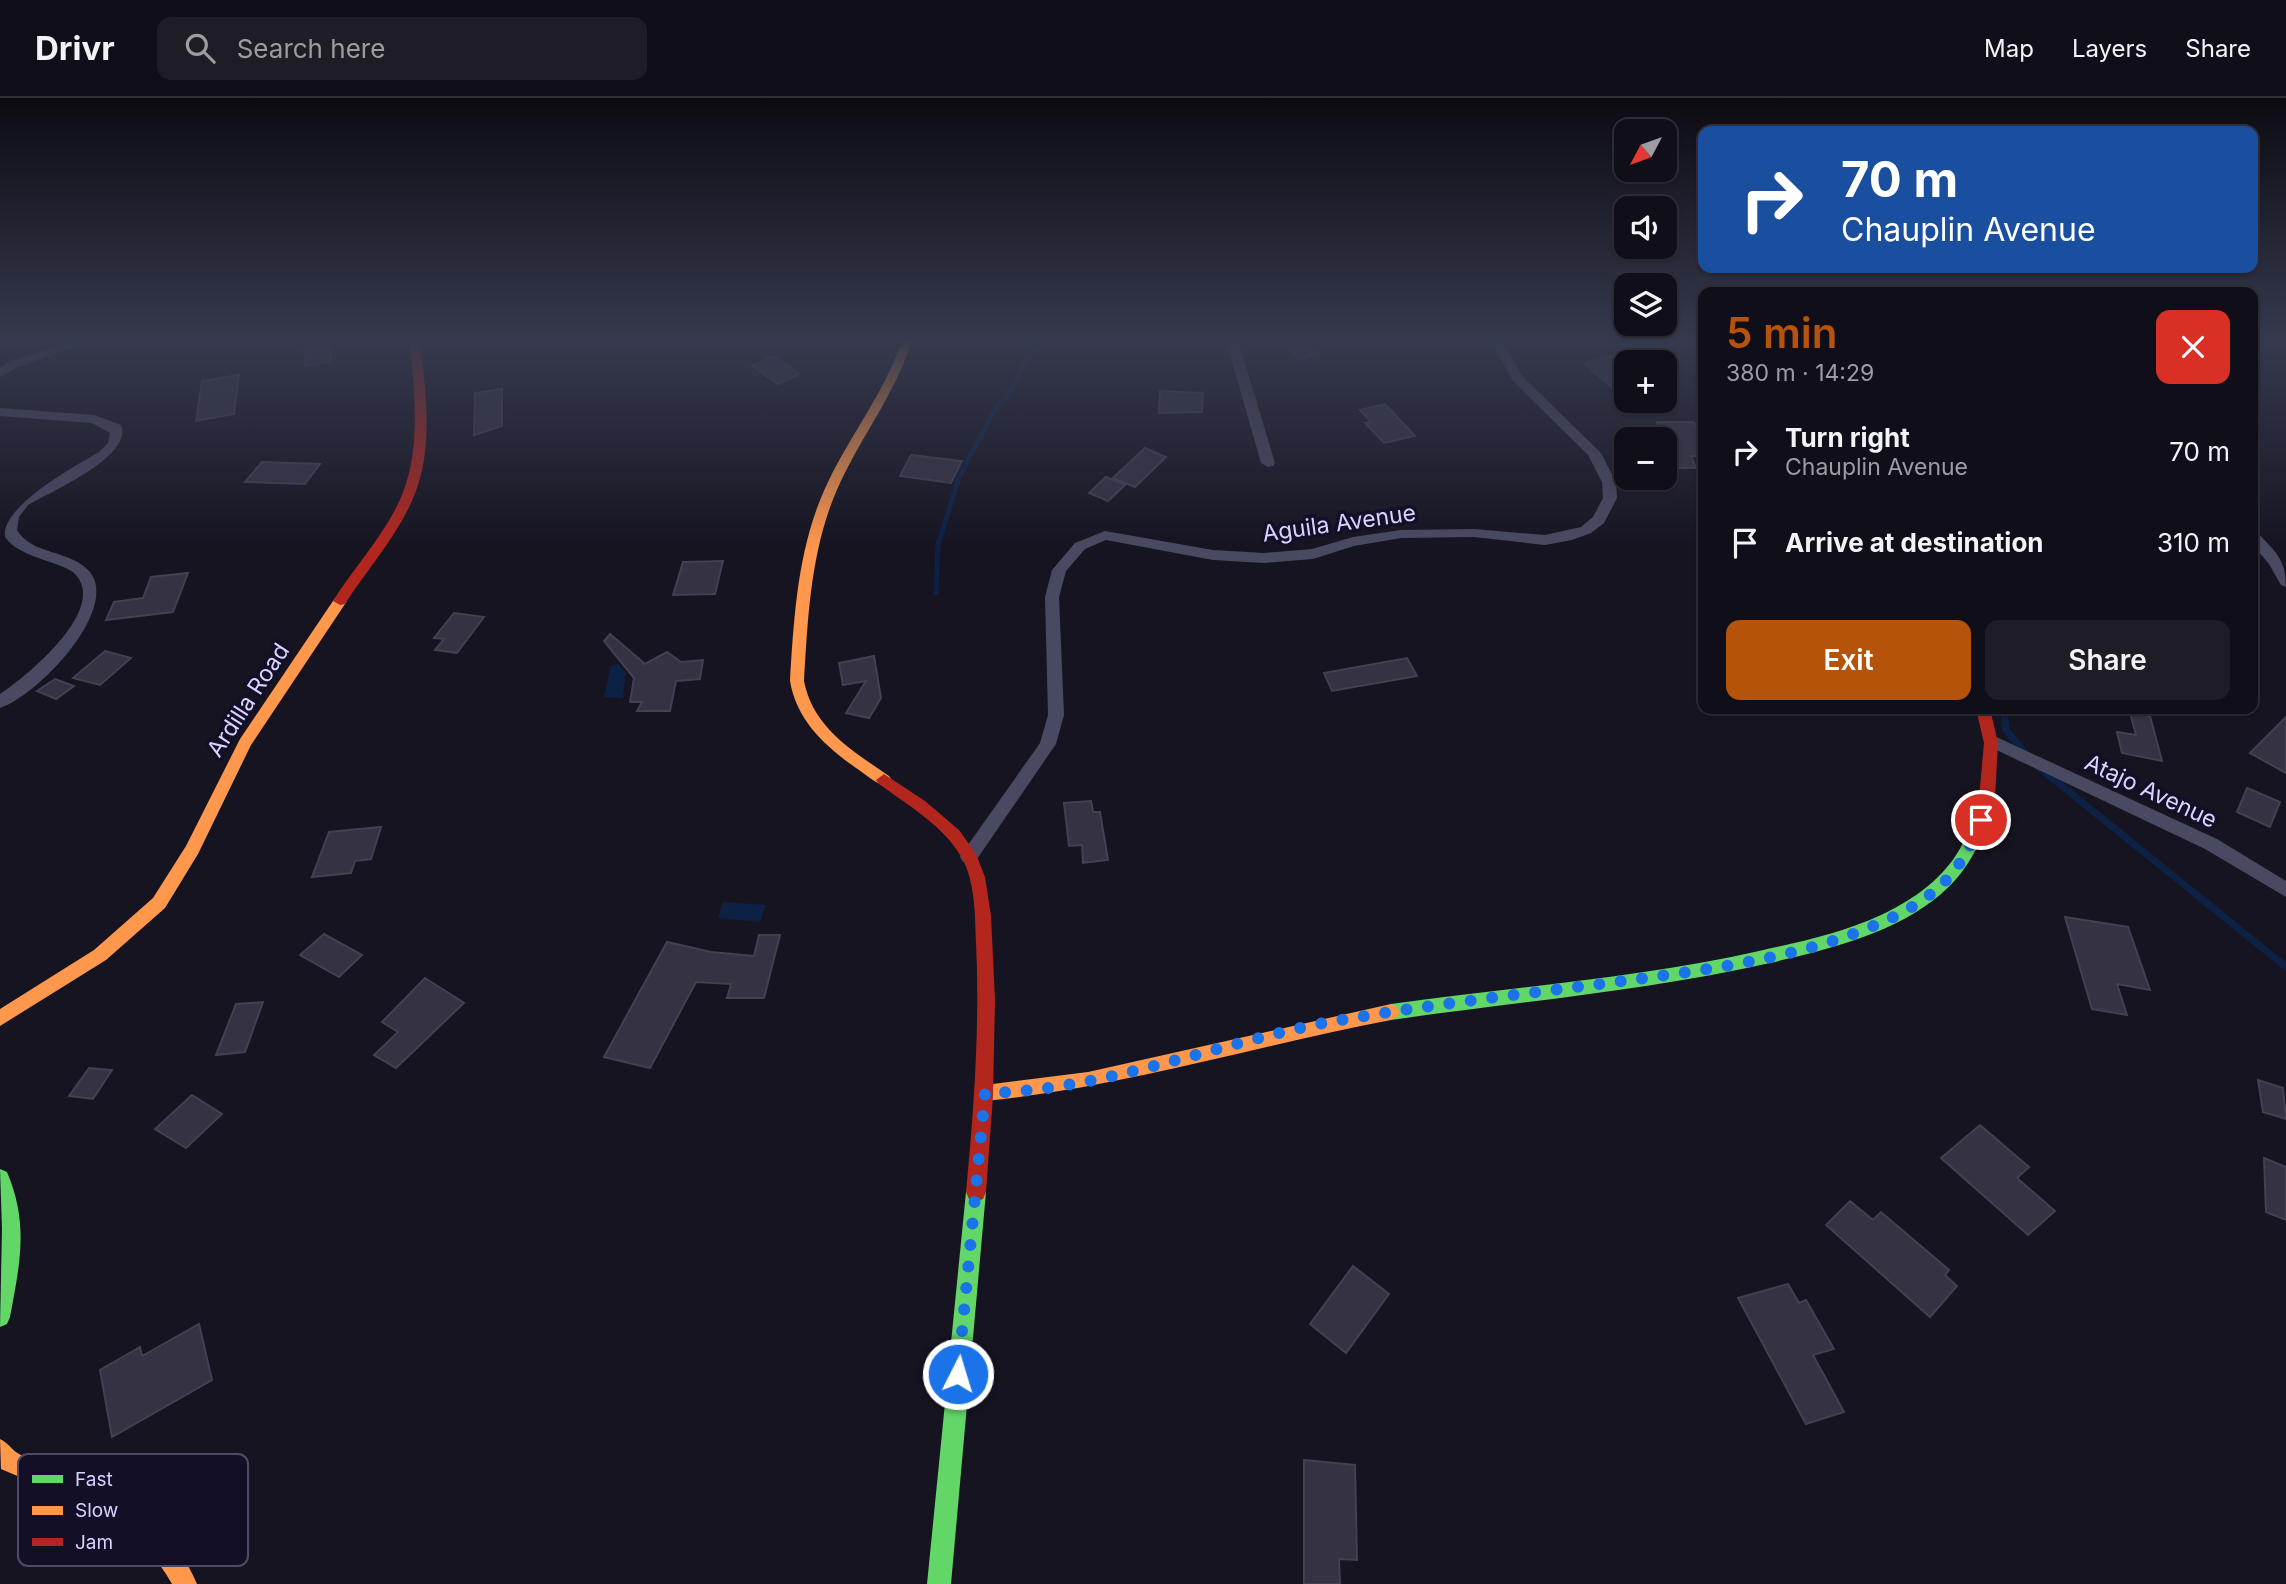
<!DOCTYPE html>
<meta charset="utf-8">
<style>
body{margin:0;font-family:Inter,sans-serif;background:#1e1d26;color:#f1f3f6;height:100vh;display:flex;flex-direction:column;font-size:26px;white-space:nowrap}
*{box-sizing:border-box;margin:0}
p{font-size:23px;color:#9c9ca2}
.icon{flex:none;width:38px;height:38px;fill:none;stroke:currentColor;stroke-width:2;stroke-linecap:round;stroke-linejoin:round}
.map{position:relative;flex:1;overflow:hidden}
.side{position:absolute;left:1698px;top:189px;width:560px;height:427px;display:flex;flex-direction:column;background:#100f19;border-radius:14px;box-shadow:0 2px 5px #0004,0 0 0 2px #302f38}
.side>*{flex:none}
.hud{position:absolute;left:1698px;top:28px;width:560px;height:147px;border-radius:14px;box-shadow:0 2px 5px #0004,0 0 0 2px #302f38;background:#1a4fa0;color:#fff;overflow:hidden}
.needle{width:46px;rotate:229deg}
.controls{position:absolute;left:1614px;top:21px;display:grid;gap:14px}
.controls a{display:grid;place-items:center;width:63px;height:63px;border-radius:14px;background:#100f19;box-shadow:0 2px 5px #0004,0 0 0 2px #302f38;font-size:35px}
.pin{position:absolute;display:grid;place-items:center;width:60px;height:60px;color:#fff;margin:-30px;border:4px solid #fff;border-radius:50%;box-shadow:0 2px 7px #0007}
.me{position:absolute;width:77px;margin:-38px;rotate:5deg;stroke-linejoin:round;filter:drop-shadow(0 0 5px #0008)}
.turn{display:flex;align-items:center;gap:24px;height:147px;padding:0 28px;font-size:32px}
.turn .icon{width:91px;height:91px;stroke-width:2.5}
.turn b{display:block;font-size:49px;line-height:60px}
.round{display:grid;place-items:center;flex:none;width:74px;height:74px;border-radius:14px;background:#1e1d26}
.headline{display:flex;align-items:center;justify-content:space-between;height:119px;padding:0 28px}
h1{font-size:42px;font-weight:600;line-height:52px;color:#b45309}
.cta{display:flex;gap:14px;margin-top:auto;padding:14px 28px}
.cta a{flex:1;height:80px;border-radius:14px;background:#b45309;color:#fff;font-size:28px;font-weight:600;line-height:80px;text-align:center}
.cta a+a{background:#1e1d26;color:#f1f3f6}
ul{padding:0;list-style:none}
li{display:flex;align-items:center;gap:21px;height:91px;padding:0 28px}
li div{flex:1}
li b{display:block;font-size:26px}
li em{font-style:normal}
header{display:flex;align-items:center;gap:42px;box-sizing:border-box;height:98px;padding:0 35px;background:#100f19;border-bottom:2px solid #302f38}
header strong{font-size:33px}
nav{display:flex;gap:38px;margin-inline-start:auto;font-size:24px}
.search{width:490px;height:63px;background:#1e1d26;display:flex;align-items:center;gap:18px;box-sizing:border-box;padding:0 24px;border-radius:14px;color:#9c9ca2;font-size:26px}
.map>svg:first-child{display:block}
</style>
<header>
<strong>Drivr</strong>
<div class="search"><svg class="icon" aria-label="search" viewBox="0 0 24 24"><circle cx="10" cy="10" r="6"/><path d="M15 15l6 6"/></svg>Search here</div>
<nav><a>Map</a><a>Layers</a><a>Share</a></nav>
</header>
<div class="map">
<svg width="2286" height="1486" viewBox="0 0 2286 1486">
<rect width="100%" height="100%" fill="#161421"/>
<path fill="#0d2144" d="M618 566 626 575 623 600 604 599 611 567Z
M723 804 766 807 760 824 718 820Z"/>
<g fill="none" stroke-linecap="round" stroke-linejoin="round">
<path stroke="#0d2144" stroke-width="5" d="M936 495 938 447 959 379 994 313 1012 291 1027 261 1047 242"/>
<path stroke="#0d2144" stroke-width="7" d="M2004 611 2006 632 2026 656
M2036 667 2286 869"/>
</g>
<path fill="#343243" stroke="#433f54" stroke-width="2" d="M313 242H330L331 263 305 268 304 244Z
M1280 242H1305L1320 256 1300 262Z
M1626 254V302L1584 265Z
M774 258 799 276 778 286 752 268Z
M239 277 234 316 196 323 202 283Z
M502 291V328L474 337 475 295Z
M1160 293 1203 295 1202 314 1159 315Z
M1385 306 1415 338 1384 345 1365 325 1371 324 1360 312Z
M1657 324H1694L1703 340V358H1691L1696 370H1677Z
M1145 350 1166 359 1135 389 1113 380Z
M911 357 962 363 951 385 900 378Z
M262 364 320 366 305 386 245 384Z
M1106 379 1125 387 1108 403 1089 395Z
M723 463 715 496 673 497 683 464Z
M188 475 173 514 106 522 114 504 143 500 151 479Z
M454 515 484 519 457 555 435 552 444 541 434 540Z
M610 536 645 566 667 554 681 564 703 562 700 581 676 583 670 613H637L642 604H630L634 580 604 543Z
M105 553 131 560 100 587 73 580Z
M874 558 881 600 869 620 846 615 866 583 843 587 839 565Z
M1407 560 1417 578 1332 593 1324 575Z
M55 581 74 588 56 601 37 593Z
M2130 615 2150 618 2162 663 2122 655 2117 634 2136 637Z
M2286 619V675L2250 655Z
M2247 690 2280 704 2270 729 2237 714Z
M1091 703 1093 714H1100L1108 762 1083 765 1082 747 1069 748 1064 705Z
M381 729 371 761 355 763 351 775 312 779 329 734Z
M2065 819 2128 829 2150 892 2117 886 2127 917 2092 911Z
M324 836 362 857 339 879 300 857Z
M759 837H780L764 900H727L731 886 696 884 650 970 604 959 667 844 711 854 754 858Z
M425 880 464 905 396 970 374 957 398 934 382 924Z
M263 904 245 954 216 957 236 906Z
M89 970 112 972 93 1001 69 998Z
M2258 982 2283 990 2286 1021 2263 1014Z
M192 997 222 1016 186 1050 155 1031Z
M1980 1027 2029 1069 2017 1080 2055 1113 2028 1137 1941 1060Z
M2264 1060 2286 1069V1122L2266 1114Z
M1850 1103 1873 1122 1881 1114 1949 1172 1945 1177 1957 1188 1930 1219 1826 1127Z
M1353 1168 1389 1196 1346 1255 1310 1226Z
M1788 1186 1799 1205 1806 1202 1834 1251 1813 1257 1844 1314 1806 1326 1738 1200Z
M199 1226 212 1282 112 1339 100 1272 140 1249 142 1258Z
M1304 1362 1355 1367 1357 1462 1339 1461 1340 1486H1304Z"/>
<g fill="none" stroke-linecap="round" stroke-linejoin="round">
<path fill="#4a4962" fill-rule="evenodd" d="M77 242H96L18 269 0 279V270L10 263Z
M1226 242H1238L1275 365 1273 368 1268 369 1261 365Z
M1490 242H1502L1522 278 1601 355 1616 384 1617 400 1604 425 1591 435 1572 442 1545 447 1474 439 1401 440 1354 448 1313 461 1264 465 1213 462 1106 442 1085 451 1066 473 1059 499 1064 617 1056 646 975 764H963L960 759 963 754 1040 645 1048 617 1045 499 1052 472 1075 445 1105 433 1213 452 1264 455 1312 451 1353 439 1401 432 1474 431 1545 437 1581 429 1593 419 1603 400 1602 384 1588 357 1513 283Z
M0 310 94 317 121 327C134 358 50 394 28 407L19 419 17 432C31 457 72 452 90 474 120 513 36 599 0 610V596C26 579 112 509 73 474 54 462 19 459 5 439 0 408 79 366 99 354L108 345 110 335 92 325 0 318Z
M2252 433 2257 434C2275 454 2286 460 2286 489L2281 487 2269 466 2252 446Z
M1992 637 2217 741 2286 783V799L2205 751 1986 647 1984 643 1986 639Z"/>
<path fill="#63d668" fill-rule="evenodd" d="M1987 694 1995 700C1986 736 1970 772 1941 796 1894 836 1829 851 1770 865 1645 893 1517 904 1391 922L1385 919 1382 914 1385 909 1391 906C1513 889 1638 880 1759 853 1800 844 1842 835 1881 817 1915 801 1946 779 1963 745 1970 734 1977 697 1987 694Z
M0 1071 7 1074C29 1126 20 1165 10 1219L7 1226 0 1229 2 1131Z
M976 1085 983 1087 986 1094 951 1486H927L966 1094 969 1087Z"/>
<path fill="#ff974d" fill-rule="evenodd" d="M902 242H912C896 294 863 336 840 385 811 447 808 516 804 583 813 630 853 653 889 678L892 682 884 688C874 684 865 676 856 670 824 647 797 623 790 583 794 516 798 446 828 384 851 336 885 294 902 242Z
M340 499 347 503 251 647 198 756 165 810 106 862 0 928V911L94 852 153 800 186 748 240 641 335 500Z
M1391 906 1397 909 1400 914 1397 919 1391 922C1255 948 1123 989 985 1003L979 1001 976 995 979 989 985 987 1088 974Z
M0 1341C9 1345 12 1353 21 1357 91 1391 163 1406 197 1486H172C137 1421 66 1399 1 1371Z"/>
<path fill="#b3261e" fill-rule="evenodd" d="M410 242H420C425 290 433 340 418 387 404 431 369 468 345 506L340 507 333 503C353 471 380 442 397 408 423 357 414 297 410 242Z
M1976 611H1990L1998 645 1995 700 1987 706 1979 700 1984 645Z
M884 676 925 703 959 732 976 756 985 779 991 818 995 902 993 998 986 1094 983 1101 976 1103 969 1101 966 1094C974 1011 980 927 976 844 975 816 975 784 962 760 944 728 908 707 879 686L876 682Z"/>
</g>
<linearGradient id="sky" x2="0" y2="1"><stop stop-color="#0c0b12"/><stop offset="0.54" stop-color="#363a4e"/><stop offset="1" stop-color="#363a4e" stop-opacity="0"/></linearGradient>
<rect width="2286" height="450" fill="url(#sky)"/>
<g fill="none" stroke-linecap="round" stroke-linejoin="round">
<path stroke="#1a73e8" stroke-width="12" stroke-dasharray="0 21.6" d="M958 1276 985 995C1104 993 1219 944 1335 923 1433 906 1533 895 1631 882 1711 871 1796 860 1871 829 1928 805 1960 781 1981 722"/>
</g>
<g text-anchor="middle" stroke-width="7" stroke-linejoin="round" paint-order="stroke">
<g font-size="23" fill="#d9d4ff" stroke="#130f26">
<text transform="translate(1339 425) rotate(-8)" y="8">Aguila Avenue</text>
<text transform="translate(248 602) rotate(-57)" y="8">Ardilla Road</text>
<text transform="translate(2151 693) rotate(25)" y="8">Atajo Avenue</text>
</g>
</g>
<rect x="18" y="1356" width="230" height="112" rx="10" fill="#130f26" stroke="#4e4a67" stroke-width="2"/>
<rect x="32" y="1377" width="31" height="8" fill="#63d668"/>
<rect x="32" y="1408" width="31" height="9" fill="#ff974d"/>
<rect x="32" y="1440" width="31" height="8" fill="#b3261e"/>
<g font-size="19" fill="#d9d4ff">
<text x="75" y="1388">Fast</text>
<text x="75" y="1419">Slow</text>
<text x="75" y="1451">Jam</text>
</g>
</svg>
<div class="controls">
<a><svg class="needle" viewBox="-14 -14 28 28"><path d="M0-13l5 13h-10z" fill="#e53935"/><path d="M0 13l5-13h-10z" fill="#9c9ca2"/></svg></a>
<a><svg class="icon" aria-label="sound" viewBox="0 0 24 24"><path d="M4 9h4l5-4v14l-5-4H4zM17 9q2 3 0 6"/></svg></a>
<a><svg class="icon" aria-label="layers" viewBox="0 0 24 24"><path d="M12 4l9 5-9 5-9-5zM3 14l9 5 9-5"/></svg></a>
<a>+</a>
<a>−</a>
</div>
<div class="pin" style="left:1981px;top:722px;background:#d93025"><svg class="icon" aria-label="arrive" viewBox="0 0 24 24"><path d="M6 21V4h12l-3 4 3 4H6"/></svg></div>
<svg class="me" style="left:958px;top:1276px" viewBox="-20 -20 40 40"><circle r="17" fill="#1a73e8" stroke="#fff" stroke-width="3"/><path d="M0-11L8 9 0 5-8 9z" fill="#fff"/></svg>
<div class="hud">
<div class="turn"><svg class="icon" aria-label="right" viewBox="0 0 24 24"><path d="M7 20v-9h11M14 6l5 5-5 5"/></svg><div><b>70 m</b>Chauplin Avenue</div></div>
</div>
<section class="side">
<div class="headline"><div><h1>5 min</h1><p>380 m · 14:29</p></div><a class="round" style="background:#d93025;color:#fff"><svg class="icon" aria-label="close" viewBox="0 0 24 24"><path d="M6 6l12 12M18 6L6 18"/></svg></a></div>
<ul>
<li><svg class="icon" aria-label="right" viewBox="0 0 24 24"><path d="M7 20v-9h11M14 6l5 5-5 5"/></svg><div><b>Turn right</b><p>Chauplin Avenue</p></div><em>70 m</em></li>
<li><svg class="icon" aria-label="arrive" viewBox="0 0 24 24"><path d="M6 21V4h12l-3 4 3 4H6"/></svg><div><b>Arrive at destination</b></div><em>310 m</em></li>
</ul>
<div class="cta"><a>Exit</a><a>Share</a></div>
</section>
</div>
